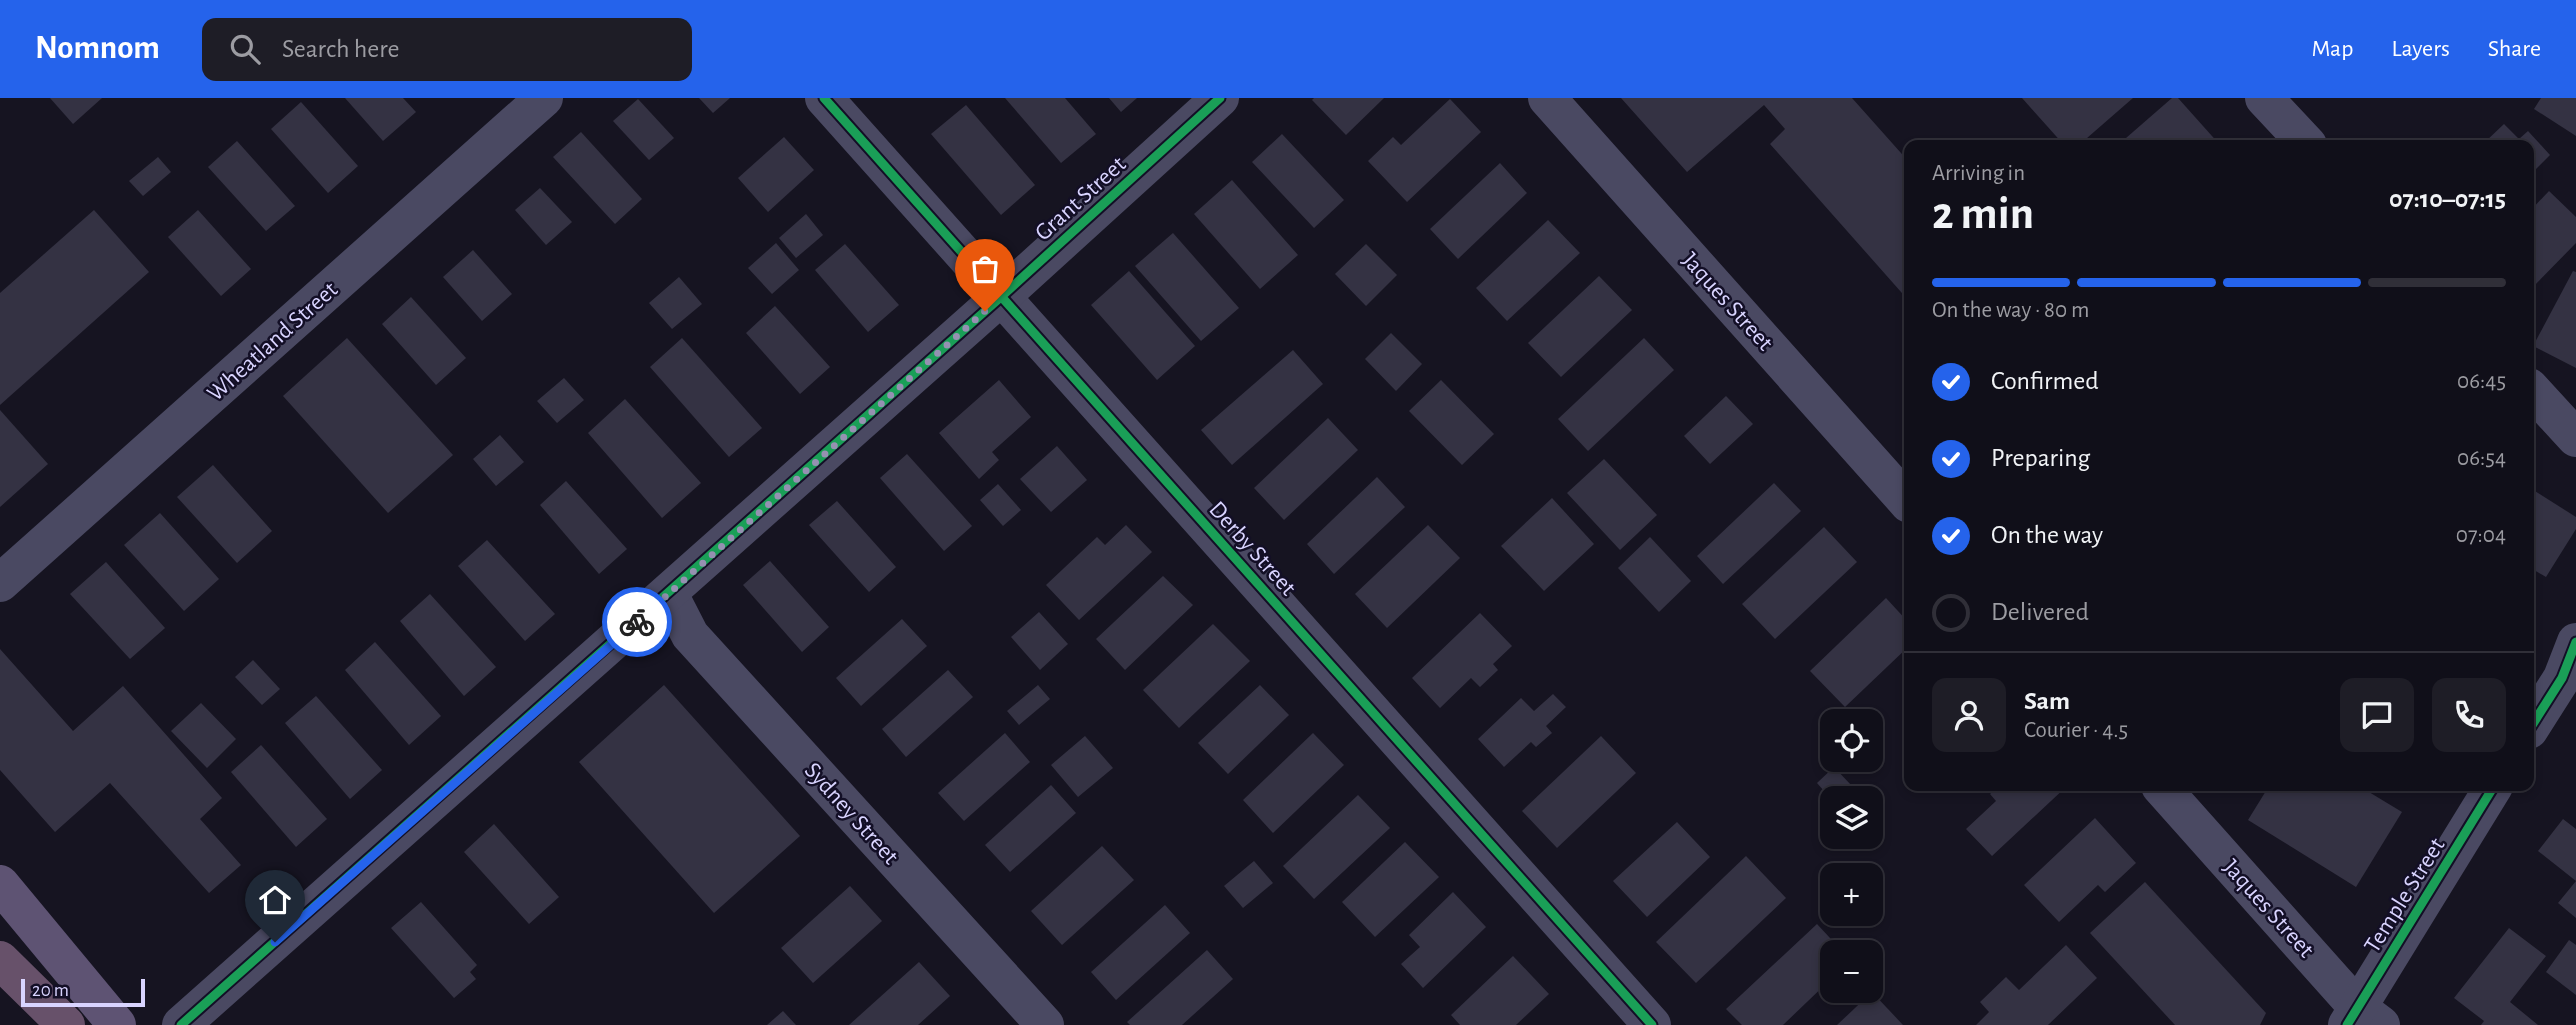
<!DOCTYPE html>
<html lang="en">
<head>
<meta charset="utf-8">
<style>
  body { margin:0; font-family:"Alegreya Sans",sans-serif; background:#1e1d26; color:#f1f3f6; height:100vh; display:flex; flex-direction:column; font-size:26px; white-space:nowrap }
  * { box-sizing:border-box; margin:0 }
  p { font-size:23px; color:#9c9ca2 }
  .icon { flex:none; width:38px; height:38px; fill:none; stroke:currentColor; stroke-width:2; stroke-linecap:round; stroke-linejoin:round }
  .map { position:relative; flex:1; overflow:hidden }
  .sheet { position:absolute; left:1904px; top:42px; width:630px; height:651px; display:flex; flex-direction:column; background:#100f19; border-radius:14px; box-shadow:0 4px 10px #0003,0 0 0 2px #302f38 }
  .sheet>* { flex:none }
  .fabs { position:absolute; left:1820px; top:611px; display:grid; gap:14px }
  .fabs a { display:grid; place-items:center; width:63px; height:63px; border-radius:14px; background:#100f19; box-shadow:0 4px 10px #0003,0 0 0 2px #302f38; font-size:35px }
  .scale { position:absolute; left:21px; bottom:18px; width:124px; box-sizing:border-box; padding-left:7px; border:4px solid #d9d4ff; border-top:0; font-size:19px; line-height:24px; white-space:nowrap; color:#d9d4ff; -webkit-text-stroke:5px #130f26; paint-order:stroke }
  .pin { position:absolute; display:grid; place-items:center; width:60px; height:60px; color:#fff; margin:-72px -30px; border-radius:50% 50% 50% 0; rotate:-45deg; box-shadow:0 0 7px #0007 }
  .pin .icon { rotate:45deg }
  .courier { position:absolute; display:grid; place-items:center; width:70px; height:70px; margin:-35px; border:5px solid #2563eb; border-radius:50%; background:#fff; color:#222; box-shadow:0 2px 9px #0007 }
  .summary em { font-style:normal; font-weight:700 }
  .summary div { display:flex; flex-direction:column-reverse }
  .summary { display:flex; align-items:center; justify-content:space-between; height:119px; padding:0 28px }
  h1 { font-size:46px; font-weight:700; line-height:52px }
  .bar { display:grid; grid-template-columns:repeat(4,1fr); gap:10px 7px; align-content:center; height:84px; padding:0 28px }
  .bar i { height:9px; border-radius:5px; background:#302f38 }
  .bar .selected { background:#2563eb }
  .bar p { grid-column:span 4 }
  .line { display:flex; align-items:center; gap:18px; padding:0 28px; border-top:2px solid #302f38 }
  .line div { flex:1 }
  .round { display:grid; place-items:center; flex:none; width:74px; height:74px; border-radius:14px; background:#1e1d26 }
  ol { padding:0 28px; list-style:none }
  li { display:flex; align-items:center; gap:21px; height:77px }
  li p { margin-inline-start:auto }
  li .icon { padding:7px; border-radius:50%; background:#2563eb; color:#fff; stroke-width:4 }
  li:last-child { color:#9c9ca2 }
  li i { width:38px; height:38px; border:4px solid #302f38; border-radius:50% }
  header { display:flex; align-items:center; gap:42px; box-sizing:border-box; height:98px; padding:0 35px; background:#2563eb; color:#fff }
  header strong { font-size:33px }
  nav { display:flex; gap:38px; margin-inline-start:auto; font-size:24px }
  .search { width:490px; height:63px; background:#1e1d26; display:flex; align-items:center; gap:18px; box-sizing:border-box; padding:0 24px; border-radius:14px; color:#9c9ca2; font-size:26px }
  .map>svg:first-child { display:block }
  .building { fill:#343243 }
  .lines { fill:none; stroke-linecap:round; stroke-linejoin:round }
  .minor { stroke:#4a4962; stroke-width:38 }
  .major { stroke:#5e5373; stroke-width:38 }
  .highway { stroke:#67516a; stroke-width:38 }
  .cycleway-casing { stroke:#130f26; stroke-width:13 }
  .cycleway { stroke:#1a9f57; stroke-width:9 }
  .done { stroke:#9591b1; stroke-width:7; stroke-dasharray:0 12.6 }
  .route { stroke:#2563eb; stroke-width:9 }
  .labels { text-anchor:middle; stroke-width:5; stroke-linejoin:round; paint-order:stroke }
  .street-label { font-size:24px; fill:#d9d4ff; stroke:#130f26 }
</style>
</head>
<body>
<header>
<strong>Nomnom</strong>
<div class="search"><svg class="icon" aria-label="search" viewBox="0 0 24 24"><circle cx="10" cy="10" r="6"/><path d="M15 15l6 6"/></svg>Search here</div>
<nav><a>Map</a><a>Layers</a><a>Share</a></nav>
</header>
<div class="map">
<svg width="2576" height="927" viewBox="0 0 2576 927">
  <rect width="100%" height="100%" fill="#161421"/>
  <!-- building -->
  <g class="building">
    <path d="M50 0H102L73 26Z"/>
    <path d="M345 0H403L416 14 383 43Z"/>
    <path d="M699 0H730L713 15Z"/>
    <path d="M1005 0H1065L1096 36 1061 65Z"/>
    <path d="M1109 0H1137L1121 14Z"/>
    <path d="M1314 0H1384L1346 37 1312 2Z"/>
    <path d="M1621 0H1852L1909 64V203L1770 46 1785 31 1764 7 1687 74Z"/>
    <path d="M2022 0H2133L2079 47H2064Z"/>
    <path d="M2172 0H2178L2220 47H2118Z"/>
    <path d="M2541 0H2576V38L2534 11Z"/>
    <path d="M638 1 674 40 649 62 613 23Z"/>
    <path d="M1450 1 1481 34 1407 104 1368 63 1393 39 1401 47Z"/>
    <path d="M301 4 358 68 328 95 271 31Z"/>
    <path d="M966 7 1035 87 1001 117 931 36Z"/>
    <path d="M2504 26 2519 41 2528 33 2550 57 2529 78V47H2489L2485 44Z"/>
    <path d="M581 34 642 101 615 126 553 59Z"/>
    <path d="M1282 36 1344 102 1314 130 1252 64Z"/>
    <path d="M784 39 814 72 768 114 738 80Z"/>
    <path d="M237 43 295 108 266 133 208 69Z"/>
    <path d="M158 59 171 74 143 98 129 83Z"/>
    <path d="M1500 65 1527 95 1458 161 1430 131Z"/>
    <path d="M1232 82 1298 157 1260 191 1194 116Z"/>
    <path d="M540 90 572 124 546 147 515 112Z"/>
    <path d="M2549 93 2576 119V145L2529 193V114Z"/>
    <path d="M94 112 149 174 0 307V195Z"/>
    <path d="M198 112 251 171 221 198 168 139Z"/>
    <path d="M806 116 823 137 796 160 779 140Z"/>
    <path d="M1548 122 1580 155 1507 223 1476 190Z"/>
    <path d="M1173 135 1239 210 1201 243 1135 168Z"/>
    <path d="M776 145 799 172 772 196 748 170Z"/>
    <path d="M845 146 899 207 868 234 815 172Z"/>
    <path d="M1366 146 1397 177 1366 208 1335 176Z"/>
    <path d="M473 152 512 196 482 223 443 179Z"/>
    <path d="M1129 173 1195 248 1157 282 1091 207Z"/>
    <path d="M2573 173 2576 174V270L2533 248Z"/>
    <path d="M1599 178 1632 212 1561 279 1528 245Z"/>
    <path d="M679 179 702 206 672 231 649 205Z"/>
    <path d="M411 199 466 260 436 287 382 226Z"/>
    <path d="M775 208 830 269 800 296 746 235Z"/>
    <path d="M1391 235 1422 266 1396 293 1365 261Z"/>
    <path d="M347 240 453 357 388 415 283 298Z"/>
    <path d="M682 240 762 330 729 359 650 269Z"/>
    <path d="M1644 240 1674 272 1588 353 1558 321Z"/>
    <path d="M1293 252 1323 286 1232 367 1201 332Z"/>
    <path d="M564 280 584 302 557 325 537 303Z"/>
    <path d="M999 282 1031 319 992 354 999 362 979 381 939 335Z"/>
    <path d="M1441 282 1494 336 1462 367 1409 313Z"/>
    <path d="M1726 298 1753 326 1710 366 1684 338Z"/>
    <path d="M625 301 701 385 662 420 588 335Z"/>
    <path d="M0 312 48 366 0 409Z"/>
    <path d="M1328 320 1358 352 1284 422 1254 390Z"/>
    <path d="M500 337 524 364 496 388 473 361Z"/>
    <path d="M1057 348 1087 382 1051 414 1020 381Z"/>
    <path d="M907 356 972 428 944 453 880 380Z"/>
    <path d="M1604 361 1657 417 1620 452 1567 395Z"/>
    <path d="M213 367 272 433 237 465 177 399Z"/>
    <path d="M1377 379 1405 409 1334 476 1307 446Z"/>
    <path d="M566 383 627 451 599 476 540 407Z"/>
    <path d="M1774 385 1801 413 1723 486 1697 458Z"/>
    <path d="M998 386 1021 412 1003 428 980 402Z"/>
    <path d="M2530 390 2576 419V431L2546 479 2529 469Z"/>
    <path d="M1552 400 1594 446 1544 493 1501 448Z"/>
    <path d="M837 403 896 469 869 494 809 427Z"/>
    <path d="M160 415 219 481 184 513 124 447Z"/>
    <path d="M1126 427 1152 454 1079 522 1046 487 1097 439 1105 447Z"/>
    <path d="M1428 427 1460 460 1387 530 1355 496Z"/>
    <path d="M1824 429 1857 464 1775 541 1742 506Z"/>
    <path d="M1650 439 1691 483 1659 514 1618 470Z"/>
    <path d="M487 442 555 516 525 543 458 468Z"/>
    <path d="M770 463 829 529 802 554 743 487Z"/>
    <path d="M106 464 165 530 130 561 70 496Z"/>
    <path d="M1163 478 1193 507 1125 572 1096 541Z"/>
    <path d="M430 496 496 569 464 598 400 523Z"/>
    <path d="M1886 500 1909 525V548L1845 609 1810 573Z"/>
    <path d="M1039 514 1068 546 1040 572 1011 539Z"/>
    <path d="M1480 515 1512 548 1493 566 1498 572 1480 589 1471 580 1440 610 1412 580Z"/>
    <path d="M902 521 927 548 861 608 836 580Z"/>
    <path d="M1213 526 1250 563 1179 630 1143 592Z"/>
    <path d="M375 544 441 618 409 647 345 572Z"/>
    <path d="M0 551 73 633 123 588 222 700 200 721 241 767 209 795 110 685 55 734 0 672Z"/>
    <path d="M253 562 280 591 262 607 235 579Z"/>
    <path d="M948 572 973 599 906 659 882 631Z"/>
    <path d="M664 587 800 738 714 815 579 664Z"/>
    <path d="M1038 587 1050 601 1019 627 1007 613Z"/>
    <path d="M1260 587 1289 617 1228 676 1198 645Z"/>
    <path d="M1553 596 1566 609 1546 628 1552 635 1536 649 1531 644 1504 669 1478 641 1521 600 1534 613Z"/>
    <path d="M316 598 382 672 350 701 285 625Z"/>
    <path d="M201 605 236 641 207 670 171 633Z"/>
    <path d="M1005 635 1030 664 964 723 938 695Z"/>
    <path d="M1313 635 1344 667 1273 735 1243 702Z"/>
    <path d="M1085 638 1113 670 1078 699 1051 667Z"/>
    <path d="M1601 638 1636 675 1557 750 1522 713Z"/>
    <path d="M261 647 327 721 296 749 231 674Z"/>
    <path d="M1834 669 1851 687 1832 702 1817 685Z"/>
    <path d="M1051 687 1076 715 1010 774 985 747Z"/>
    <path d="M1999 688H2067L1992 758 1966 731 1996 703 1990 696Z"/>
    <path d="M2269 688H2359L2402 714 2356 789 2248 722Z"/>
    <path d="M1358 697 1390 730 1314 801 1283 768Z"/>
    <path d="M2095 720 2136 765 2105 794 2098 787 2059 824 2024 787Z"/>
    <path d="M2563 721 2576 731V820L2558 805 2576 783 2538 753Z"/>
    <path d="M1677 724 1710 759 1647 819 1613 783Z"/>
    <path d="M494 726 559 799 529 826 464 754Z"/>
    <path d="M1405 744 1439 779 1375 839 1342 804Z"/>
    <path d="M1102 748 1134 782 1062 847 1031 813Z"/>
    <path d="M1746 758 1786 800 1696 885 1656 844Z"/>
    <path d="M1254 763 1273 785 1243 810 1224 788Z"/>
    <path d="M2145 784 2266 915 2260 927H2175L2090 835Z"/>
    <path d="M850 788 882 823 813 885 781 850Z"/>
    <path d="M1453 794 1486 829 1423 890 1401 866 1420 849 1409 837Z"/>
    <path d="M421 804 477 867 470 874 476 881 454 900 391 830Z"/>
    <path d="M1165 807 1190 835 1116 902 1091 874Z"/>
    <path d="M1817 826 1843 854H1832V880L1783 927H1742L1726 911Z"/>
    <path d="M2509 830 2546 858 2510 904 2538 927H2481L2484 923 2454 900Z"/>
    <path d="M2569 842 2576 847V897L2546 874Z"/>
    <path d="M2066 847 2097 880 2048 927H1976L1989 914 1980 904 2006 879 2019 892Z"/>
    <path d="M1207 852 1233 881 1182 927H1130L1127 924Z"/>
    <path d="M1513 858 1549 896 1516 927H1460L1451 917Z"/>
    <path d="M919 864 950 898 918 927H849Z"/>
    <path d="M1872 894 1903 927H1837Z"/>
    <path d="M783 913 796 927H767Z"/>
  </g>
  <g class="lines">
    <!-- minor -->
    <g class="minor">
      <path d="M824 0 1652 927"/>
      <path d="M1547 0 1909 406"/>
      <path d="M2264 0 2308 47"/>
      <path d="M2529 289 2576 340"/>
      <path d="M0 485 544 0"/>
      <path d="M669 496 690 537 1045 927"/>
      <path d="M2529 632 2562 580 2576 544"/>
      <path d="M2160 688 2357 909 2381 927"/>
      <path d="M181 927 1002 198 1220 0"/>
      <path d="M2347 927 2494 688"/>
    </g>
    <!-- major -->
    <path class="major" d="M0 786 117 927"/>
    <!-- highway -->
    <path class="highway" d="M0 862 66 927"/>
    <!-- cycleway casing -->
    <g class="cycleway-casing">
      <g id="cycleway">
        <path d="M824 0 1652 927"/>
        <path d="M2529 632 2562 580 2576 544"/>
        <path d="M181 927 1002 198 1220 0"/>
        <path d="M2347 927 2494 688"/>
      </g>
    </g>
    <!-- cycleway -->
    <use href="#cycleway" class="cycleway"/>
  </g>
  <g class="lines">
    <!-- done -->
    <path class="done" d="M637 524 985 213"/>
    <!-- route -->
    <path class="route" d="M275 844 637 524"/>
  </g>
  <g class="labels">
    <!-- street labels -->
    <g class="street-label">
      <text transform="translate(1080 100) rotate(-42)" y="8">Grant Street</text>
      <text transform="translate(1728 203) rotate(48)" y="8">Jaques Street</text>
      <text transform="translate(272 243) rotate(-42)" y="8">Wheatland Street</text>
      <text transform="translate(1253 450) rotate(48)" y="8">Derby Street</text>
      <text transform="translate(852 715) rotate(48)" y="8">Sydney Street</text>
      <text transform="translate(2404 797) rotate(-58)" y="8">Temple Street</text>
      <text transform="translate(2269 810) rotate(48)" y="8">Jaques Street</text>
    </g>
  </g>
</svg>
<div class="fabs">
<a><svg class="icon" aria-label="locate" viewBox="0 0 24 24"><circle cx="12" cy="12" r="6"/><path d="M12 2v4M12 18v4M2 12h4M18 12h4"/></svg></a>
<a><svg class="icon" aria-label="layers" viewBox="0 0 24 24"><path d="M12 4l9 5-9 5-9-5zM3 14l9 5 9-5"/></svg></a>
<a>+</a>
<a>−</a>
</div>
<div class="scale">20 m</div>
<div class="pin" style="left:985px;top:213px;background:#ea580c"><svg class="icon" aria-label="bag" viewBox="0 0 24 24"><path d="M5 8h14l-1 12H6zM9 8a3 3 0 0 1 6 0"/></svg></div>
<div class="pin" style="left:275px;top:844px;background:#1f2937"><svg class="icon" aria-label="home" viewBox="0 0 24 24"><path d="M3 11l9-7 9 7M6 9v11h12V9"/></svg></div>
<div class="courier" style="left:637px;top:524px"><svg class="icon" aria-label="bike" viewBox="0 0 24 24"><circle cx="6" cy="16" r="4"/><circle cx="18" cy="16" r="4"/><path d="M6 16l4-8h5l3 8M10 8l3 8H6M13 5h3"/></svg></div>
<section class="sheet">
<div class="summary"><div><h1>2 min</h1><p>Arriving in</p></div><em>07:10–07:15</em></div>
<div class="bar"><i class="selected"></i><i class="selected"></i><i class="selected"></i><i></i><p>On the way · 80 m</p></div>
<ol>
<li><svg class="icon" aria-label="check" viewBox="0 0 24 24"><path d="M5 12l5 5 9-10"/></svg>Confirmed<p>06:45</p></li>
<li><svg class="icon" aria-label="check" viewBox="0 0 24 24"><path d="M5 12l5 5 9-10"/></svg>Preparing<p>06:54</p></li>
<li><svg class="icon" aria-label="check" viewBox="0 0 24 24"><path d="M5 12l5 5 9-10"/></svg>On the way<p>07:04</p></li>
<li><i></i>Delivered</li>
</ol>
<div class="line" style="height:126px"><a class="round"><svg class="icon" aria-label="person" viewBox="0 0 24 24"><circle cx="12" cy="8" r="4"/><path d="M4 21q1-7 8-7t8 7"/></svg></a><div><b>Sam</b><p>Courier · 4.5</p></div><a class="round"><svg class="icon" aria-label="chat" viewBox="0 0 24 24"><path d="M4 5h16v11H9l-5 4z"/></svg></a><a class="round"><svg class="icon" aria-label="phone" viewBox="0 0 24 24"><path d="M5 4h4l2 5-3 2q2 4 5 5l2-3 5 2v4C11 20 4 13 5 4z"/></svg></a></div>
</section>
</div>
</body>
</html>
